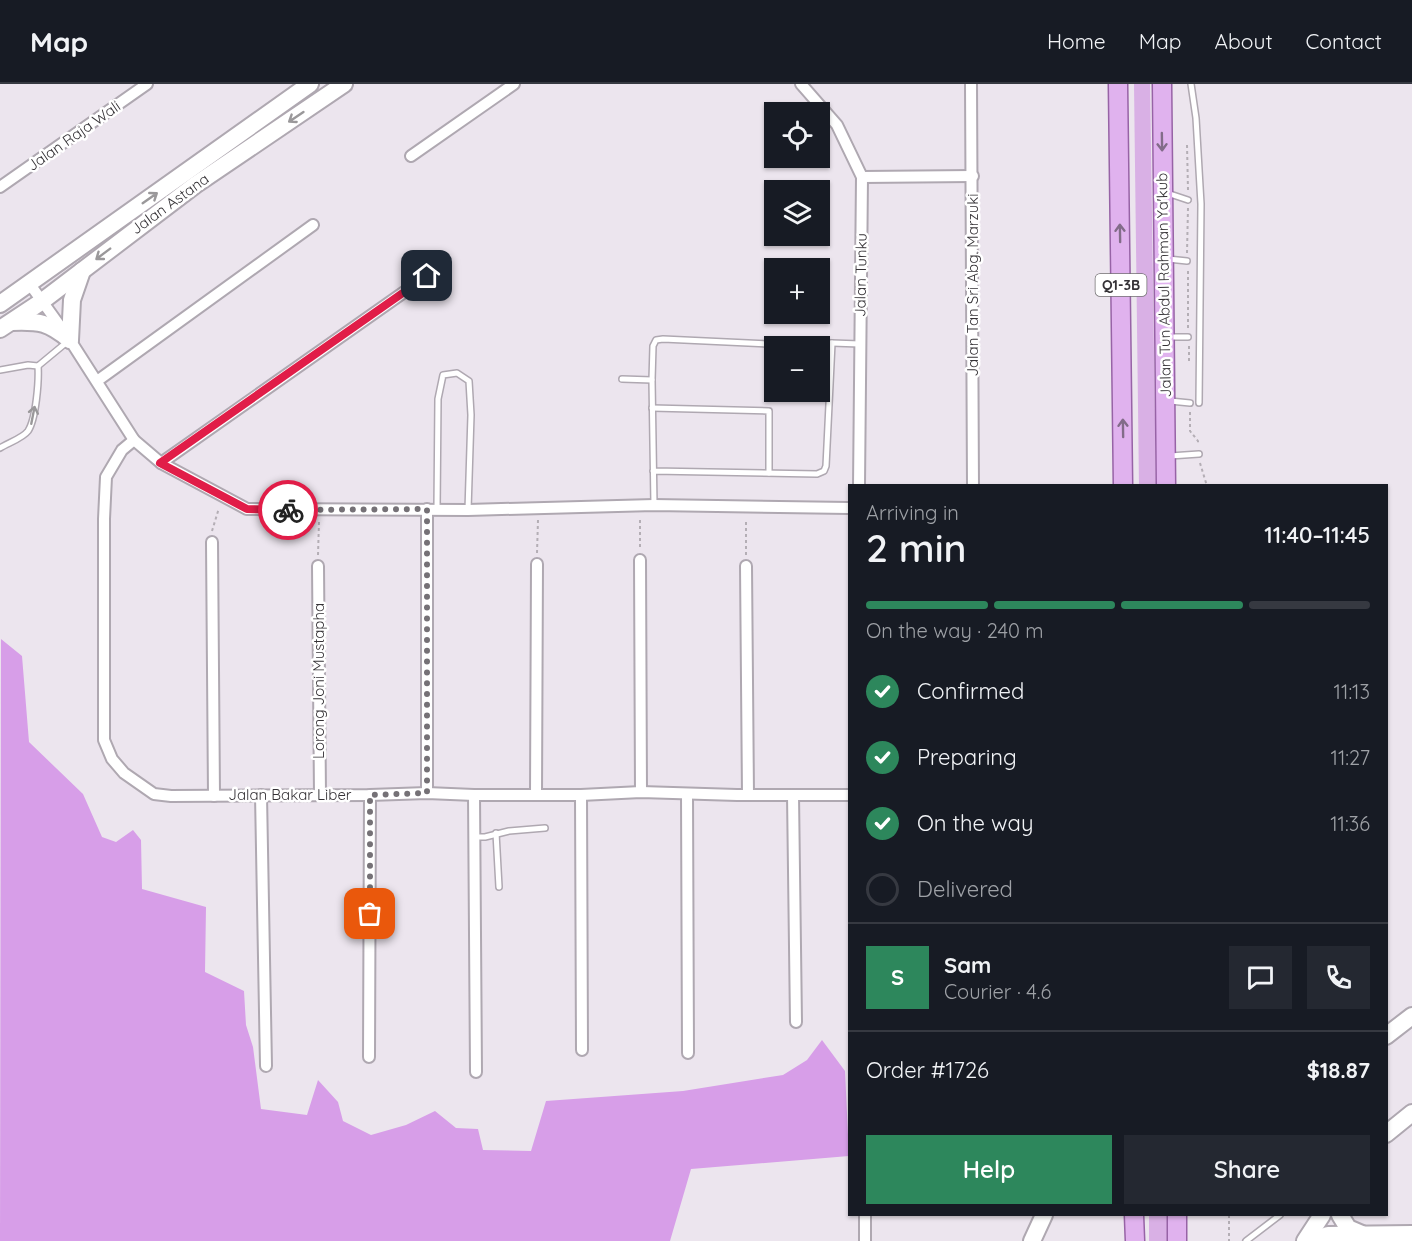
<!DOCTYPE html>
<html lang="en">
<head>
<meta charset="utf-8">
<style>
  body { margin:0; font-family:Quicksand,sans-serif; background:#242831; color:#f1f3f6; height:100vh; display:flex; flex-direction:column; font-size:22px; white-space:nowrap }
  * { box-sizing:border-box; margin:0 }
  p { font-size:20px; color:#9ea1a6 }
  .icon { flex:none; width:33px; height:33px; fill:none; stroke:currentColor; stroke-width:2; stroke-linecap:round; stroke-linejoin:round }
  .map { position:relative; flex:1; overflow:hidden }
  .drawer { position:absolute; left:848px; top:400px; width:540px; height:732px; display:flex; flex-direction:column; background:#171b24; border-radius:0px; box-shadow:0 2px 4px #0004 }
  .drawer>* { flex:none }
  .tools { position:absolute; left:764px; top:18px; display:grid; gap:12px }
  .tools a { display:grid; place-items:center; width:66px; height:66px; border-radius:0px; background:#171b24; box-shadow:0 2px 4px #0004; font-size:30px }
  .pin { position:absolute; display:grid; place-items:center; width:51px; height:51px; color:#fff; margin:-26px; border-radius:12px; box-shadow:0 3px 9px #0006 }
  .courier { position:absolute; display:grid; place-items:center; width:60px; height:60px; margin:-30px; border:4px solid #e11d48; border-radius:50%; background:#fff; color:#222; box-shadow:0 2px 8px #0007 }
  .headline em { font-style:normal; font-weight:600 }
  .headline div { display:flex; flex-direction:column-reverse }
  .headline { display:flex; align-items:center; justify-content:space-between; height:102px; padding:0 18px }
  h1 { font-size:39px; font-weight:600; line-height:45px }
  .bar { display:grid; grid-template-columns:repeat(4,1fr); gap:9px 6px; align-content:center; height:72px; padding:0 18px }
  .bar i { height:8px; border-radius:4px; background:#363941 }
  .bar .active { background:#2d875c }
  .bar p { grid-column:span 4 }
  .line { display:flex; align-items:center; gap:15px; padding:0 18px; border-top:2px solid #363941 }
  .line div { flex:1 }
  .round { display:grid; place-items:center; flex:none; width:63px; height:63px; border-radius:0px; background:#242831 }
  ol { padding:0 18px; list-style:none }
  li { display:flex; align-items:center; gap:18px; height:66px }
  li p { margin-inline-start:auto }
  li .icon { padding:6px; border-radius:50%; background:#2d875c; color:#fff; stroke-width:4 }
  li:last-child { color:#9ea1a6 }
  li i { width:33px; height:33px; border:3px solid #363941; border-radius:50% }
  .button { display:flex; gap:12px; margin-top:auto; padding:12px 18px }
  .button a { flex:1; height:69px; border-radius:0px; background:#2d875c; color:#fff; font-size:24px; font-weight:600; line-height:69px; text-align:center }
  .button a+a { background:#242831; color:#f1f3f6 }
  header { display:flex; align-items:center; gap:36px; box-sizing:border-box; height:84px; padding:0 30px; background:#171b24; border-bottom:2px solid #363941 }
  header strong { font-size:28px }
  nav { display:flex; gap:33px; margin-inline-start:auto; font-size:21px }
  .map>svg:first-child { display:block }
  .green { fill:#d9b0e5 }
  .forest { fill:#d79ee8 }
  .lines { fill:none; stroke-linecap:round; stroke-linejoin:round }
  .lane-casing { stroke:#afa8b1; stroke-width:8 }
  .street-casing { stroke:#afa8b1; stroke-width:14 }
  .secondary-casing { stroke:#afa8b1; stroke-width:20 }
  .primary-casing { stroke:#9763a6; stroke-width:21 }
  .path { stroke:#b4aeb5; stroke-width:2; stroke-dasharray:3 3; stroke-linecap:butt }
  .lane { stroke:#fff; stroke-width:5 }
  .street { stroke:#fff; stroke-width:10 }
  .secondary { stroke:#fff; stroke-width:16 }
  .primary { stroke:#e0b2ee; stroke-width:18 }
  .oneway { stroke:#9a989a }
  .oneway2 { stroke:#826c89 }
  .done { stroke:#757176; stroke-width:6; stroke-dasharray:0 10.8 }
  .route { stroke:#e11d48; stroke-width:8 }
  .labels { text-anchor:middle; stroke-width:5; stroke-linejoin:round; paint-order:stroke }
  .shield { fill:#fff; stroke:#727072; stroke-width:1.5 }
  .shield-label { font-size:14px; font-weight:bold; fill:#353236 }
  .street-label { font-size:15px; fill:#353236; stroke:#fff }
</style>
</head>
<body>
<header>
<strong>Map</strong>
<nav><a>Home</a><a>Map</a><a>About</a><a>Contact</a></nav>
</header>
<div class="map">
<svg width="1412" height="1157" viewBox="0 0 1412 1157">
  <rect width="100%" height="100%" fill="#ece5ee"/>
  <!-- green -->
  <g class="green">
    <path d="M1134 0H1150L1156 402H1139Z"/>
    <path d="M1149 1131H1167L1168 1157H1149Z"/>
  </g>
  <!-- forest -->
  <path class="forest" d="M1 555 22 572 29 658 83 710 102 753 116 758 133 746 141 756 142 805 206 823 205 888 244 907 246 941 253 963 261 1025 307 1031 318 996 338 1018 343 1037 371 1051 406 1041 435 1027 456 1044 478 1045 483 1066 531 1067 546 1017 683 1007 783 991 807 976 822 956 845 987 849 1072 691 1085 670 1157H0Z"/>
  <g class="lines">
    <!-- lane casing -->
    <g class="lane-casing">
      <g id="lane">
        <path d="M1191 0 1196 34 1201 120 1199 319"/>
        <path d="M1167 109 1188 116"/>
        <path d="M1168 175 1187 177"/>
        <path d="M1169 253H1188"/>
        <path d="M832 259 860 260"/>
        <path d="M0 286 28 281 38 282 67 258"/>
        <path d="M622 295 652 296"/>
        <path d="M1170 317 1190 319"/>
        <path d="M652 324 769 327V389"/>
        <path d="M0 364C8 359 23 354 28 347 36 335 39 297 38 282"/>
        <path d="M1170 372 1199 370"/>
        <path d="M653 387 817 390 824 387 826 382 832 259 769 260 663 255 656 256 653 262 652 296 654 421"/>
        <path d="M437 425 438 315 443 291 457 289 469 297 471 331 468 426"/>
        <path d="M496 749 499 803"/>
        <path d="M474 753H485L509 747 545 744"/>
        <path d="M1246 1157 1280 1131"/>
      </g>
    </g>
    <!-- street casing -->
    <g class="street-casing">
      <g id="street">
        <path d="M801 0 837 41 862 93 859 402"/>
        <path d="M971 0 973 402"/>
        <path d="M411 72 514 0"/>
        <path d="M862 93 973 92"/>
        <path d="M0 103 147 0"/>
        <path d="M29 199 70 256 134 356 161 379 247 425 468 426 654 421 849 424"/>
        <path d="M97 297 313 141"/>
        <path d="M134 356 122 366 106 393 104 435V656L112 675 124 689 154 710 171 712 370 711 427 709 474 711H581L641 708 737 711H849"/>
        <path d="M161 379 427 192"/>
        <path d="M427 425V709"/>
        <path d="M212 458 214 712"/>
        <path d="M640 476 641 708"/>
        <path d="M318 482 320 711"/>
        <path d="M746 482 748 711"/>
        <path d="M687 710 688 969"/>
        <path d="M261 711 266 982"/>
        <path d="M474 711 476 988"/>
        <path d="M536 711 537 480"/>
        <path d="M581 711 582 966"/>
        <path d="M793 711 796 938"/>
        <path d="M369 973 370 711"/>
        <path d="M865 1131V1157"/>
      </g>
    </g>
    <!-- secondary casing -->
    <g class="secondary-casing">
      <g id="secondary">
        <path d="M0 220 310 0"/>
        <path d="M12 238C40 237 48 238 70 256"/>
        <path d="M0 245 41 218 195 101 344 0"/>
        <path d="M70 256 72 216 82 187"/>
        <path d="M1386 952 1412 932"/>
        <path d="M1386 1050 1412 1029"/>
        <path d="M1340 1131 1348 1144 1362 1150"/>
        <path d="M1032 1157 1044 1131"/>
        <path d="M1305 1157 1322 1131"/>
        <path d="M1313 1157 1328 1151 1412 1150"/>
      </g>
    </g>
    <!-- primary casing -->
    <g class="primary-casing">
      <g id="primary">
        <path d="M1118 0 1123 402"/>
        <path d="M1162 0 1166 402"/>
        <path d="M1134 1131 1135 1157"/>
        <path d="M1177 1131V1157"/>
      </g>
    </g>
    <!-- path -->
    <g class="path">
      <path d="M1187 61 1188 106"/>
      <path d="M1187 169 1188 124"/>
      <path d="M1188 187V244"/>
      <path d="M1189 262V280"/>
      <path d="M1190 328V347L1198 357V361"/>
      <path d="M1200 379 1207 402"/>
      <path d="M212 447 219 424"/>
      <path d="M640 463V433"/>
      <path d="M537 469 538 436"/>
      <path d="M318 471 319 437"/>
      <path d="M746 471V435"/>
      <path d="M1229 1131V1157"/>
    </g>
    <!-- lane -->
    <use href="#lane" class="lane"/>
    <!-- street -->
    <use href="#street" class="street"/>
    <!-- secondary -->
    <use href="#secondary" class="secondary"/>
    <!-- primary -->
    <use href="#primary" class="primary"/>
  </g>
  <!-- one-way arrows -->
  <defs><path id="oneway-shaft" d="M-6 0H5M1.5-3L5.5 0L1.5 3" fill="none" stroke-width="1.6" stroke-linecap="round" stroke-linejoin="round" transform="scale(1.5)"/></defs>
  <g class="oneway">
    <use href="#oneway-shaft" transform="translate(296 33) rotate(146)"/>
    <use href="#oneway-shaft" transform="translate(150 114) rotate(-35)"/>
    <use href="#oneway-shaft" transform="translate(103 170) rotate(143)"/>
    <use href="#oneway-shaft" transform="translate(33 331) rotate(-79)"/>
  </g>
  <g class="oneway2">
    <use href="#oneway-shaft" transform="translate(1162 58) rotate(89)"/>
    <use href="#oneway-shaft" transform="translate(1120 149) rotate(-91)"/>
    <use href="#oneway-shaft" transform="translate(1123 344) rotate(-91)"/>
  </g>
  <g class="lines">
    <!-- done -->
    <path class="done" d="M288 426 427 425V709L370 711V830"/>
    <!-- route -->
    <path class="route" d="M288 426 247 425 160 379 427 192"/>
  </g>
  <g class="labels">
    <!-- shield labels -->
    <rect class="shield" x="1095.5" y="190" width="51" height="22" rx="4.5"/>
    <g class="shield-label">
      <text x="1121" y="206">Q1-3B</text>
    </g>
    <!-- street labels -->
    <g class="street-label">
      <text transform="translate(74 52) rotate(-35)" y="5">Jalan Raja Wali</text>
      <text transform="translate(170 120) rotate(-36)" y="5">Jalan Astana</text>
      <text transform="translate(861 191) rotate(-89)" y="5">Jalan Tunku</text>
      <text transform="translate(973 201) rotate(-90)" y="5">Jalan Tan Sri Abg. Marzuki</text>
      <text transform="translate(1164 201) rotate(-91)" y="5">Jalan Tun Abdul Rahman Ya'kub</text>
      <text transform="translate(319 597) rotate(-90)" y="5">Lorong Joni Mustapha</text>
      <text x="290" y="716">Jalan Bakar Liber</text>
    </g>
  </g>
</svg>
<div class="tools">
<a><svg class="icon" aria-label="locate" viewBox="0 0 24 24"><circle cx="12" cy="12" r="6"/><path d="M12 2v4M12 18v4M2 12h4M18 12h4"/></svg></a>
<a><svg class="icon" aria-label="layers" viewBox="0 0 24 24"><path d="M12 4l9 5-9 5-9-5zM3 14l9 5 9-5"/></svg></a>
<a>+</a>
<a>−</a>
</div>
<div class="pin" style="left:370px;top:830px;background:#ea580c"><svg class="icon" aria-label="bag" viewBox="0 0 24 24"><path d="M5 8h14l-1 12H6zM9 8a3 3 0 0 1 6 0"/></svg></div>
<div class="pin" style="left:427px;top:192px;background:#1f2937"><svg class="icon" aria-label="home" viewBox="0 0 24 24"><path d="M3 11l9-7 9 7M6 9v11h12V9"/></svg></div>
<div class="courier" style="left:288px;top:426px"><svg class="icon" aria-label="bike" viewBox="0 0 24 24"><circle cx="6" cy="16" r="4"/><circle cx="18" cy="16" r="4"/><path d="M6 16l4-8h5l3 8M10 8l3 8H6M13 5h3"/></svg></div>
<section class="drawer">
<div class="headline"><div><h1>2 min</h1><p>Arriving in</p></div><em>11:40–11:45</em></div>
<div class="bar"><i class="active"></i><i class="active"></i><i class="active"></i><i></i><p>On the way · 240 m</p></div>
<ol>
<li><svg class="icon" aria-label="check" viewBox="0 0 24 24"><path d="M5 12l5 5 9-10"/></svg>Confirmed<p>11:13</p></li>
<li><svg class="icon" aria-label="check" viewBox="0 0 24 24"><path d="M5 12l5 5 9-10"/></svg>Preparing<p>11:27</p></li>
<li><svg class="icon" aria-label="check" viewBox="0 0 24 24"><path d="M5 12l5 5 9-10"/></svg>On the way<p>11:36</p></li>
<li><i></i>Delivered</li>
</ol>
<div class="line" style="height:108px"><b class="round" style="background:#2d875c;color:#fff">S</b><div><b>Sam</b><p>Courier · 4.6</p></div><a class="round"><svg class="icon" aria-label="chat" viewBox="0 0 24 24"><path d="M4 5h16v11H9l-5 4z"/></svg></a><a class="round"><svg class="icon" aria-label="phone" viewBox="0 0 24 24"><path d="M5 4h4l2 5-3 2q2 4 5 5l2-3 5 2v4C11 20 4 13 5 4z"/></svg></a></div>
<div class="line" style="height:78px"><div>Order #1726</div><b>$18.87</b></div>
<div class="button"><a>Help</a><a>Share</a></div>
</section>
</div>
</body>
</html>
